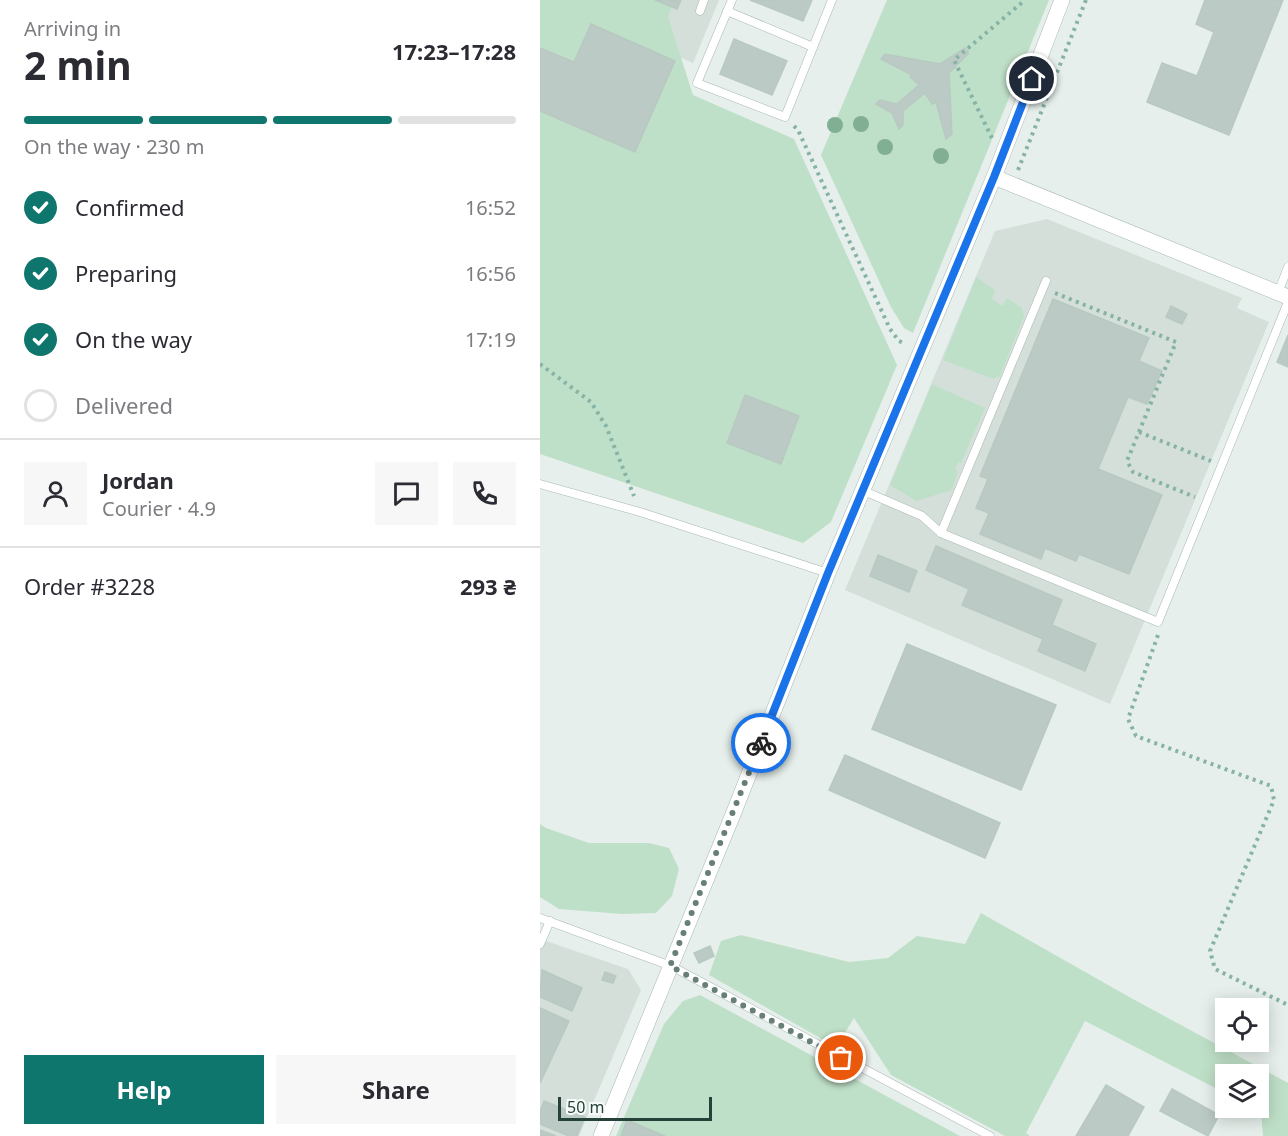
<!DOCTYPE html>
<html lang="en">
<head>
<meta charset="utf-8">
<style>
  body { margin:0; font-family:"Noto Sans",sans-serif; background:#f7f7f7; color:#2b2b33; height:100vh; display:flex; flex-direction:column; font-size:22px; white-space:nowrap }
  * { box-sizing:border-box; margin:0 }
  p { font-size:20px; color:#7c7c81 }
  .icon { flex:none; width:33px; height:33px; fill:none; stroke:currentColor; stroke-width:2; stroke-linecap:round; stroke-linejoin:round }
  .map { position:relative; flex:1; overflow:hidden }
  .sheet { display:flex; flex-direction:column; background:#fff; width:540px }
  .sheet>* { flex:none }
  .buttons { position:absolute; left:675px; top:998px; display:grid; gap:12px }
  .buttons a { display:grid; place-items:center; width:54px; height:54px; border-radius:0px; background:#fff; box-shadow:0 3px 15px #0003; font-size:30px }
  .scale { position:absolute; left:18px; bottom:15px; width:154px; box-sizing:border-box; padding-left:6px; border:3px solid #24423a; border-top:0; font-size:16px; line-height:21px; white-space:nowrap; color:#24423a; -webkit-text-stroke:4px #f7fbf9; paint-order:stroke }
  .pin { position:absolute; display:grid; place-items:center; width:51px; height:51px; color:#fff; margin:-26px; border:3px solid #fff; border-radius:50%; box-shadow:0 2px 6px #0007 }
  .courier { position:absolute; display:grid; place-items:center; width:60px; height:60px; margin:-30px; border:4px solid #1a73e8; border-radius:50%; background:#fff; color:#222; box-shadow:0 2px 8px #0007 }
  .summary em { font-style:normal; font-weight:700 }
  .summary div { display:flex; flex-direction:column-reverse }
  .summary { display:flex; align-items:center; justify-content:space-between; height:102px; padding:0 24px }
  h1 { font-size:39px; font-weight:700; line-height:45px }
  .bar { display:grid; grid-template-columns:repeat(4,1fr); gap:9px 6px; align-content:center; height:72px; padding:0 24px }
  .bar i { height:8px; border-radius:4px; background:#e1e1e2 }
  .bar .active { background:#0f766e }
  .bar p { grid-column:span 4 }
  .line { display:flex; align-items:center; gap:15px; padding:0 24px; border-top:2px solid #e1e1e2 }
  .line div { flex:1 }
  .round { display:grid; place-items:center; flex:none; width:63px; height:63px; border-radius:0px; background:#f7f7f7 }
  ol { padding:0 24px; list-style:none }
  li { display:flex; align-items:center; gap:18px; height:66px }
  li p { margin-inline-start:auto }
  li .icon { padding:6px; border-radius:50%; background:#0f766e; color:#fff; stroke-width:4 }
  li:last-child { color:#7c7c81 }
  li i { width:33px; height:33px; border:3px solid #e1e1e2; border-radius:50% }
  .action { display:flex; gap:12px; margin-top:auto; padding:12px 24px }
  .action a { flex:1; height:69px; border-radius:0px; background:#0f766e; color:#fff; font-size:24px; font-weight:700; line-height:69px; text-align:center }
  .action a+a { background:#f7f7f7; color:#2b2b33 }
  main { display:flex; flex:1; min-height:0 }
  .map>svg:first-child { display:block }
  .built { fill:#d4dfda }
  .green { fill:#bfe0c8 }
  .building { fill:#bbcac4; stroke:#b8c9c2; stroke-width:1.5 }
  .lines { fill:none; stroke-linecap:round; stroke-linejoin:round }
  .service-casing { stroke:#a8b8b2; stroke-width:9 }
  .minor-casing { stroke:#a8b8b2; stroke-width:16 }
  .path { stroke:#86b3a5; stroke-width:4; stroke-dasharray:3 4.5; stroke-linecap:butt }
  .service { stroke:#fff; stroke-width:8 }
  .minor { stroke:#fff; stroke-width:15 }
  .tree { fill:#80af93 }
  .done { stroke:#687f78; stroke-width:6; stroke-dasharray:0 10.8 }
  .route { stroke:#1a73e8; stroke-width:8 }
</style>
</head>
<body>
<main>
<section class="sheet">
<div class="summary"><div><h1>2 min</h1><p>Arriving in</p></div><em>17:23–17:28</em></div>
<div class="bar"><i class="active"></i><i class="active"></i><i class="active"></i><i></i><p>On the way · 230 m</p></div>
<ol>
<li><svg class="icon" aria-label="check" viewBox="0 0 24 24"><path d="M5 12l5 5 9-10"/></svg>Confirmed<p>16:52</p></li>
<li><svg class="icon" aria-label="check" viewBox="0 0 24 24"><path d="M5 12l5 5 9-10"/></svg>Preparing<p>16:56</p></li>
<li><svg class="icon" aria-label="check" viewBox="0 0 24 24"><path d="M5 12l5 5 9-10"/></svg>On the way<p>17:19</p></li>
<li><i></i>Delivered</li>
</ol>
<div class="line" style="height:108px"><a class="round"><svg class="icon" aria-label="person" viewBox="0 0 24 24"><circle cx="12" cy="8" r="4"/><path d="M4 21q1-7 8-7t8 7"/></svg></a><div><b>Jordan</b><p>Courier · 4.9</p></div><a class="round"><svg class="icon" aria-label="chat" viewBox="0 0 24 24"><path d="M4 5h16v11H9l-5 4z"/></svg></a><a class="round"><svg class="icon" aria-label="phone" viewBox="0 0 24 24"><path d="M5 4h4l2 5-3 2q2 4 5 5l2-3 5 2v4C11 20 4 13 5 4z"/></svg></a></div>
<div class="line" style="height:78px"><div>Order #3228</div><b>293 ₴</b></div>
<div class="action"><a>Help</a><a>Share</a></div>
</section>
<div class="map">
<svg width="748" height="1136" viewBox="0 0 748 1136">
  <rect width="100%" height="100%" fill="#e6efeb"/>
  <!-- built -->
  <g class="built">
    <path d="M6 0H179L153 63Z"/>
    <path d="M507 219 702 298 697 308 729 322 570 704 305 590 455 231Z"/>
    <path d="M0 939 88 969 101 990 39 1136H0Z"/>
  </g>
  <!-- green -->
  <g class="green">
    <path d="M0 0H135L128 17 153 95 254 139 357 365 291 522 263 543 0 454Z"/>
    <path d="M347 0H509L373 333 364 328 351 307 281 155Z"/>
    <path d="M436 277 455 290 452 299 462 306 467 298 482 308 484 316 460 376 453 379 403 360Z"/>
    <path d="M392 384 445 408 421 463 418 462 415 470 418 471 412 490 376 501 350 485Z"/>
    <path d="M0 824 6 828 49 843H109L129 848 139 869 132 896 116 913 82 914 19 909 0 897Z"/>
    <path d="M441 913 591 998 748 1083V1136H723L721 1112 712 1107H718V1074H686L685 1093 545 1021 486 1133 490 1136H465L351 1075 314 1018 296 1047 169 975 181 941 201 935 309 962 348 958 377 936 425 944Z"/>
    <path d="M160 995 420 1136H125L87 1120 81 1136H76L124 1024 143 1001Z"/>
  </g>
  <!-- building -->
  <g class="building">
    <path d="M115 0H141L137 9Z"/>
    <path d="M210 0H272L263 21Z"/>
    <path d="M665 0H743L689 135 607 102 622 63 657 76 674 32 656 24Z"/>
    <path d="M51 24 135 61 95 152 0 111V48L34 62Z"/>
    <path d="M194 39 247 61 232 95 180 74Z"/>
    <path d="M425 48 428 51V54L409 73 412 134 406 139 396 102 392 104 385 93 363 111V125L359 129 352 113 336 104 340 100 357 104 379 85 370 77 372 75 341 59 345 54 400 64Z"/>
    <path d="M513 299 609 338 599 361 622 371 607 404 588 397 558 469 622 495 589 574 539 554 536 561 505 548 501 559 440 534 449 513 436 508 448 479 440 476Z"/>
    <path d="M631 306 647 314 642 324 626 317Z"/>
    <path d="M748 335V367L737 362Z"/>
    <path d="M205 395 259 416 241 464 187 443Z"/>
    <path d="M396 546 522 600 512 625 556 644 545 671 498 651 503 639 422 605 429 589 386 570Z"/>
    <path d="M338 555 377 571 369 592 330 576Z"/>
    <path d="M367 644 516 705 481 790 332 729Z"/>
    <path d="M305 755 460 823 445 858 289 790Z"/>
    <path d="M170 946 174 956 159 963 154 953Z"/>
    <path d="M2 970 42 988 32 1011 0 997Z"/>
    <path d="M65 972 76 976 73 983 62 980Z"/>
    <path d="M0 1008 29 1021 0 1083Z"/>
    <path d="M566 1085 604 1107 588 1136H536Z"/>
    <path d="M632 1089 679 1115 668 1136 620 1111Z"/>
    <path d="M4 1101 45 1117 37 1136H29L0 1124V1112Z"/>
    <path d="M87 1120 125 1136H81Z"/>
    <path d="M0 1130 16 1136H0Z"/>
  </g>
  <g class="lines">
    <!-- service casing -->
    <g class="service-casing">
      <g id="service">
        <path d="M192 0 157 83 245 117 292 0"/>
        <path d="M160 11 164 0"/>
        <path d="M187 11 273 47"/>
        <path d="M738 293 748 267"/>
        <path d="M0 484 100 512 288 573"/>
        <path d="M324 491 382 516 401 533 618 622 748 302"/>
        <path d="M401 533 506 281"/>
        <path d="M0 918 131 966 450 1136"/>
        <path d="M0 944 10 921"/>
      </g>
    </g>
    <!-- minor casing -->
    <g class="minor-casing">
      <g id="minor">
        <path d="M454 177 748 297"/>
        <path d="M61 1136 194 812 288 573 454 177 522 0"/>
      </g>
    </g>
    <!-- path -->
    <g class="path">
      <path d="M254 126 258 130 350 329 359 341 366 344"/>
      <path d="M452 138 414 60 485 0"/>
      <path d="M478 170 546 0"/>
      <path d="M515 293 636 342 587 461 593 472 655 497"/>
      <path d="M0 364 51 402 66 426 94 496"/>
      <path d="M599 432 671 461"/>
      <path d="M618 635 588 719 596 736 731 786 734 800 670 951 675 969 748 1005"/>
    </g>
    <!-- service -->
    <use href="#service" class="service"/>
    <!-- minor -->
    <use href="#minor" class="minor"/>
  </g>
  <!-- trees -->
  <g class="tree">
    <circle cx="321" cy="124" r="8"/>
    <circle cx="295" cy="125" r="8"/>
    <circle cx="345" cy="147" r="8"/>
    <circle cx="401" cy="156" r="8"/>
  </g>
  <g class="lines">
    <!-- done -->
    <path class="done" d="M221 743 130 966 301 1058"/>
    <!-- route -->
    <path class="route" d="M221 743 288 573 454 177 492 79"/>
  </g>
</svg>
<div class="buttons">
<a><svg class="icon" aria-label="locate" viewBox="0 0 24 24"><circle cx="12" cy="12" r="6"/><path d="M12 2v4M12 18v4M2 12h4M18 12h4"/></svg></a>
<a><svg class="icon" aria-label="layers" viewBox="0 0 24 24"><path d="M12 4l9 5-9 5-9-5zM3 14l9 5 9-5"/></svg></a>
</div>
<div class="scale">50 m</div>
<div class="pin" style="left:301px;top:1058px;background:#ea580c"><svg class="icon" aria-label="bag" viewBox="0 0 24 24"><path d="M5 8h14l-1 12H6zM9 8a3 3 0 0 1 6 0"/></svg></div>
<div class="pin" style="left:492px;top:79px;background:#1f2937"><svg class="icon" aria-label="home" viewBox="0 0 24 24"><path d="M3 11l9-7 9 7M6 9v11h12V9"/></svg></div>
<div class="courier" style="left:221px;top:743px"><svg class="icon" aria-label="bike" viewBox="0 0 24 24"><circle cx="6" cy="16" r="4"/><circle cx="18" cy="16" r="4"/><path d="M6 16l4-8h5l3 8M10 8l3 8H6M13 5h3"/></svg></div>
</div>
</main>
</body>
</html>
